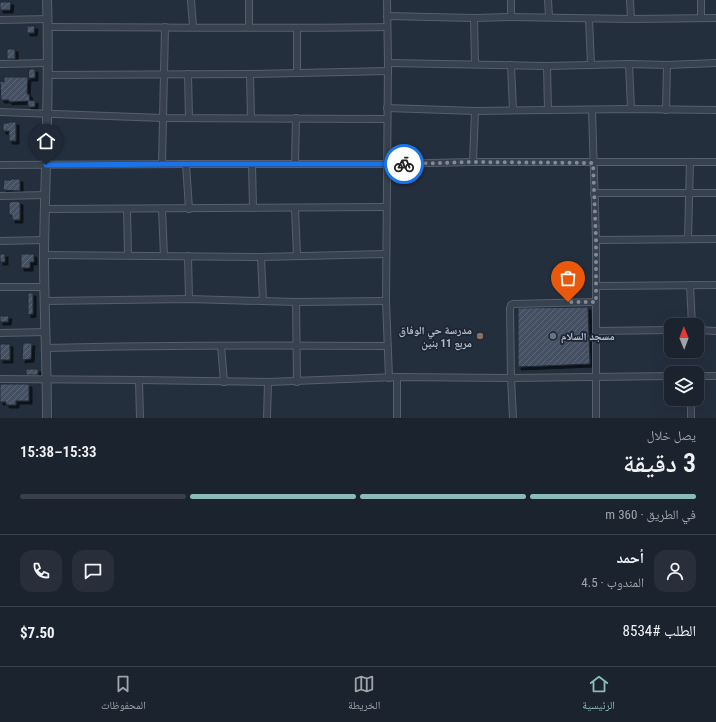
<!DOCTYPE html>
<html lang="ar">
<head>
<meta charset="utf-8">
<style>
  body { margin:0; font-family:"Roboto Condensed","Noto Naskh Arabic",sans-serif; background:#282f3a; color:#f1f3f6; direction:rtl; height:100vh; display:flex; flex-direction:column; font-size:15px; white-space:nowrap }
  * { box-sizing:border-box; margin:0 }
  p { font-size:13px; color:#a0a4aa }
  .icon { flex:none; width:22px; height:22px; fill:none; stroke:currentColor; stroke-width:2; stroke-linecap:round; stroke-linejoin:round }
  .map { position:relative; height:418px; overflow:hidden; direction:ltr }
  .sheet { display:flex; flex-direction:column; background:#1b232e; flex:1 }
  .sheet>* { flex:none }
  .needle { width:26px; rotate:359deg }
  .buttons { position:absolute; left:664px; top:318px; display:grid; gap:8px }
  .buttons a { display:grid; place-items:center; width:40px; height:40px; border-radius:8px; background:#1b232e; box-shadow:0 4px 16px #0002,0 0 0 1px #39404a; font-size:20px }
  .pin { position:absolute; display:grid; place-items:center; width:34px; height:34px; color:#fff; margin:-41px -17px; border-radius:50% 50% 50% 0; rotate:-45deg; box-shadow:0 0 4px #0007 }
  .pin .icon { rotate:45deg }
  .courier { position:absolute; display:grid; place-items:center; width:40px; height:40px; margin:-20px; border:3px solid #1a73e8; border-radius:50%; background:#fff; color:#222; box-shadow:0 1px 5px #0007 }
  .summary em { font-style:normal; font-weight:600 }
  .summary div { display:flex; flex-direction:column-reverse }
  .summary { display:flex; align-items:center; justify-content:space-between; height:68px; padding:0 20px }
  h1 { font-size:26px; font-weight:600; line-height:30px }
  .bar { display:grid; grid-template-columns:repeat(4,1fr); gap:6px 4px; align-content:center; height:48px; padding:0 20px }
  .bar i { height:5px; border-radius:3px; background:#39404a }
  .bar .active { background:#8bbbb9 }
  .bar p { grid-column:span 4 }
  .line { display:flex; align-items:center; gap:10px; padding:0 20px; border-top:1px solid #39404a }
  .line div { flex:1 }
  .round { display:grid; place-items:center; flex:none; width:42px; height:42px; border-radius:12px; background:#282f3a }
  .dock { display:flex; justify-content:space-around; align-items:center; height:56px; border-top:1px solid #39404a; background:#1b232e; font-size:11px; color:#a0a4aa }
  .dock a { display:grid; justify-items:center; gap:2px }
  .dock .active { color:#8bbbb9 }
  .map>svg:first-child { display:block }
  .building { fill:url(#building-hatch); stroke:#1f2835; filter:url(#shadow) }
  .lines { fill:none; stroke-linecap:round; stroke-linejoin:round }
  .minor-casing { stroke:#565f6c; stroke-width:8 }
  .tertiary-casing { stroke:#565f6c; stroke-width:10 }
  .minor { stroke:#38414e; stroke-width:6 }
  .tertiary { stroke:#38414e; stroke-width:8 }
  .done { stroke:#828b98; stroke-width:4; stroke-dasharray:0 7.2 }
  .route { stroke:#1a73e8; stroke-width:5 }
  .education-dot { fill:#8d6e63; stroke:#1d2633; stroke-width:1.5 }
  .worship-dot { fill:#6b7280; stroke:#1d2633; stroke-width:1.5 }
  .labels { text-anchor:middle; stroke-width:3.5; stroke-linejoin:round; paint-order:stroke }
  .poi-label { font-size:11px; font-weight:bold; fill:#b4bcc9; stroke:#1d2633; text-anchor:end }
</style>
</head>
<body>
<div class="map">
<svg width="716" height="418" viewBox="0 0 716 418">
  <defs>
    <pattern id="building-hatch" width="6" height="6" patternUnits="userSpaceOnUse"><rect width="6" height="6" fill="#455162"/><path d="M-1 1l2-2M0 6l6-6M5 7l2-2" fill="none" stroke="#5d6877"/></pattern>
    <filter id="shadow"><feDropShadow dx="3" dy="3" stdDeviation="0" flood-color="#0009"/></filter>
  </defs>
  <rect width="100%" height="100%" fill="#242f3e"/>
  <!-- building -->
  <g class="building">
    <path d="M0 2H11L10 10H0Z"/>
    <path d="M27 26H35L34 33H27Z"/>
    <rect x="7" y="49" width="8" height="10"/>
    <path d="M29 69H35V78H28Z"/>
    <path d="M4 77H28L27 94H29L30 101 35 100V107H28V101L9 102V100H1L0 81 4 82Z"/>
    <path d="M9 122H16V141H9V131H3V123H9Z"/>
    <path d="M11 179H20V191L3 190 4 180H11Z"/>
    <path d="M17 201 20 202V220H12V215H9V202Z"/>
    <rect x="0" y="254" width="5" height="8"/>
    <path d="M21 254H34V262H30V268H21Z"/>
    <path d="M28 293H33V314L28 315Z"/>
    <path d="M588 307 590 364 518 367V308Z"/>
    <path d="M0 316H9L8 322H0Z"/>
    <path d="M23 343H32L31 359 22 360Z"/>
    <rect x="0" y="344" width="10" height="16"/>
    <rect x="26" y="369" width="12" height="6"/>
    <path d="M0 384H29V401H16V405H6V402H0Z"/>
  </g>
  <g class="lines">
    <!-- minor casing -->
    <g class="minor-casing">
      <g id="minor">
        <path d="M191 0 193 27"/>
        <path d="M249 0V27"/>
        <path d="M387 0 388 63 386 301 389 378"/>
        <path d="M511 0V17"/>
        <path d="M548 0 549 17"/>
        <path d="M630 0 631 19"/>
        <path d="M701 0V18"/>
        <path d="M387 16 474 18 511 17 631 19 716 18"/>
        <path d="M474 18 475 64"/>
        <path d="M589 19 591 65"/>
        <path d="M0 20 48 19"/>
        <path d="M48 27C161 27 274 29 387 27"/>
        <path d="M297 28V73"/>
        <path d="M388 63 547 66 629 64 667 65 716 63"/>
        <path d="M0 64 48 63"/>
        <path d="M629 64 631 109"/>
        <path d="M511 65 513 110"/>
        <path d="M547 66 548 110"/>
        <path d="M188 74 189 118"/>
        <path d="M250 74 251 118"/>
        <path d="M48 75 250 74 388 71"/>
        <path d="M387 108 475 111 631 109 716 110"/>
        <path d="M592 110 596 240V418"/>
        <path d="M666 110 667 65"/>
        <path d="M0 112 163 118 387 119"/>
        <path d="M473 162 475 111"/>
        <path d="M162 164 165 27"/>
        <path d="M186 164 189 209"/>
        <path d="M252 164 253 208"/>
        <path d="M295 164 296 118"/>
        <path d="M0 165 186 164H387L473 162H716"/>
        <path d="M594 193H716"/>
        <path d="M0 196 46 195"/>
        <path d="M295 208 297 256"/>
        <path d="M46 209 386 207"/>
        <path d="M127 209 128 255"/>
        <path d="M162 209 164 256"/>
        <path d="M688 238 690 162"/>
        <path d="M596 240 716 239"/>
        <path d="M0 241 45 240"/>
        <path d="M44 255 261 257 386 254"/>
        <path d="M188 256 189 299"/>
        <path d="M261 257 263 301"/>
        <path d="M690 285 692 325"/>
        <path d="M596 286 716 285"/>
        <path d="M0 287H44"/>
        <path d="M45 301 189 299 296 302 386 301"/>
        <path d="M296 302 297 382"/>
        <path d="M697 330 716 331"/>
        <path d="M596 331 671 330"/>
        <path d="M0 333 46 332"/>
        <path d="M221 346 224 382"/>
        <path d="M46 348C160 345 273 345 387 346"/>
        <path d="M697 376H716"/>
        <path d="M0 379 139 380 268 382 397 377 511 378 671 376"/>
        <path d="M139 380 140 418"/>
        <path d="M691 399V418"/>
        <path d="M267 418 268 382"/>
        <path d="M397 418V377"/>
        <path d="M513 418 511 378 510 309 511 305 513 304 596 302"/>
      </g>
    </g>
    <!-- tertiary casing -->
    <g class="tertiary-casing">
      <path id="tertiary" d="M47 418C47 363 44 309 44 254 45 170 50 85 47 0"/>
    </g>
    <!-- minor -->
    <use href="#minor" class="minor"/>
    <!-- tertiary -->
    <use href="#tertiary" class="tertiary"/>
  </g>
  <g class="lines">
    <!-- done -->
    <path class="done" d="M404 164 473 162 593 163 596 240V302H568"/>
    <!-- route -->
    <path class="route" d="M46 165 186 164H404"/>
  </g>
  <!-- markers -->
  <circle class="education-dot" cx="480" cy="336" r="4"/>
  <circle class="worship-dot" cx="553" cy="336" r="4"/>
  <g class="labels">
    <!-- poi labels -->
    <g class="poi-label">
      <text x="472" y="334">مدرسة حي الوفاق<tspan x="472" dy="13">مربع 11 بنين</tspan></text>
      <text x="561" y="340" text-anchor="start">مسجد السلام</text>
    </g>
  </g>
</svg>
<div class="buttons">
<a><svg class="needle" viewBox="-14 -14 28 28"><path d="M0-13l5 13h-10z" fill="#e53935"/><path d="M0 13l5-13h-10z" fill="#a0a4aa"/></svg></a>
<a><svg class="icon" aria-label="layers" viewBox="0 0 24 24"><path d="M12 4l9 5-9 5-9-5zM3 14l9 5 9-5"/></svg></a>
</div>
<div class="pin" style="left:568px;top:302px;background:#ea580c"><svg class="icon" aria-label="bag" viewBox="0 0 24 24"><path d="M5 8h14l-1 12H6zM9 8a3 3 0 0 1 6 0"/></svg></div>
<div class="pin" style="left:46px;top:165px;background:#1f2937"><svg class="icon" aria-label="home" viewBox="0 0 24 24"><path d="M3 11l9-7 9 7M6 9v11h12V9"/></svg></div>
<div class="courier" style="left:404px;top:164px"><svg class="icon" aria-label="bike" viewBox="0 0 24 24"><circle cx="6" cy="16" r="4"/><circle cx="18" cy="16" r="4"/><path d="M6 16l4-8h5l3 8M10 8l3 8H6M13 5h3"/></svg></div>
</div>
<section class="sheet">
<div class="summary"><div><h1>3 دقيقة</h1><p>يصل خلال</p></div><em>15:33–15:38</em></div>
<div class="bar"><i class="active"></i><i class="active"></i><i class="active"></i><i></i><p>في الطريق · 360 m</p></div>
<div class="line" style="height:72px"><a class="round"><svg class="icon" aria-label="person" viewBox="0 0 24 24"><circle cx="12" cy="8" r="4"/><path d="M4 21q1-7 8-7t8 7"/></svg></a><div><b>أحمد</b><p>المندوب · 4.5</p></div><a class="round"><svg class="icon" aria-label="chat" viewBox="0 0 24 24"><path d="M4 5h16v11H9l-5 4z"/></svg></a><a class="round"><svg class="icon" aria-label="phone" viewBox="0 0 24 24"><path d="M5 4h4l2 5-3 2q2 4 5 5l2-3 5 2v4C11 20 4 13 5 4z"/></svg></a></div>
<div class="line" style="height:52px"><div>الطلب #8534</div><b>$7.50</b></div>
</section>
<nav class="dock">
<a class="active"><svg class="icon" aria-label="home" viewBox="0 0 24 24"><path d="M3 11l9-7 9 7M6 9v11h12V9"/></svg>الرئيسية</a>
<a><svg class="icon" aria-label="map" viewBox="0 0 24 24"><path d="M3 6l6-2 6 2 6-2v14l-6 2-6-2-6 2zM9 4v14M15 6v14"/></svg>الخريطة</a>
<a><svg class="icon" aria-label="saved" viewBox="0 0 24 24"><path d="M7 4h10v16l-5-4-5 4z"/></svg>المحفوظات</a>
</nav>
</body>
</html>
